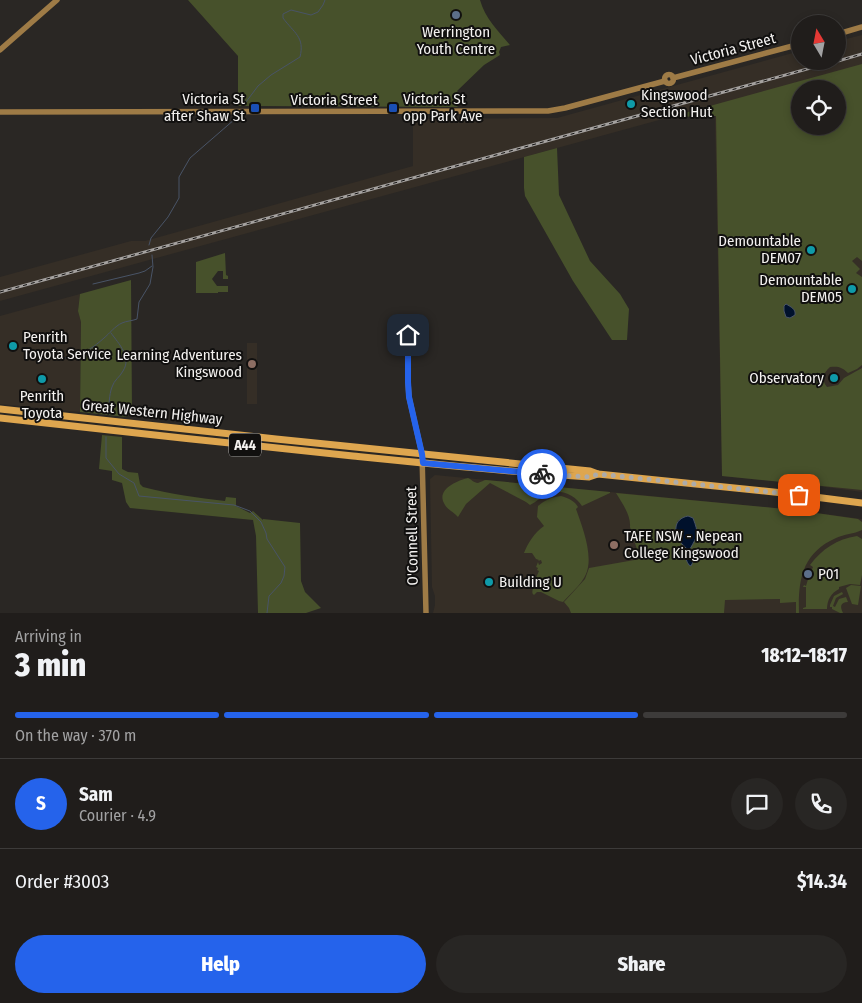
<!DOCTYPE html>
<html lang="en">
<head>
<meta charset="utf-8">
<style>
  body { margin:0; font-family:"Fira Sans Condensed",sans-serif; background:#282624; color:#f1f3f6; height:100vh; display:flex; flex-direction:column; font-size:19px; white-space:nowrap }
  * { box-sizing:border-box; margin:0 }
  p { font-size:16px; color:#a2a2a3 }
  .icon { flex:none; width:28px; height:28px; fill:none; stroke:currentColor; stroke-width:2; stroke-linecap:round; stroke-linejoin:round }
  .map { position:relative; height:613px; overflow:hidden }
  .panel { display:flex; flex-direction:column; background:#201d1b; flex:1 }
  .panel>* { flex:none }
  .needle { width:32px; rotate:350deg }
  .buttons { position:absolute; left:791px; top:15px; display:grid; gap:10px }
  .buttons a { display:grid; place-items:center; width:55px; height:55px; border-radius:50%; background:#201d1b; box-shadow:0 2px 8px #0003,0 0 0 1px #3d3b3a; font-size:25px }
  .pin { position:absolute; display:grid; place-items:center; width:42px; height:42px; color:#fff; margin:-21px; border-radius:10px; box-shadow:0 2px 8px #0006 }
  .courier { position:absolute; display:grid; place-items:center; width:50px; height:50px; margin:-25px; border:4px solid #2563eb; border-radius:50%; background:#fff; color:#222; box-shadow:0 1px 6px #0007 }
  .head em { font-style:normal; font-weight:800 }
  .head div { display:flex; flex-direction:column-reverse }
  .head { display:flex; align-items:center; justify-content:space-between; height:85px; padding:0 15px }
  h1 { font-size:32px; font-weight:800; line-height:38px }
  .bar { display:grid; grid-template-columns:repeat(4,1fr); gap:8px 5px; align-content:center; height:60px; padding:0 15px }
  .bar i { height:6px; border-radius:4px; background:#3d3b3a }
  .bar .selected { background:#2563eb }
  .bar p { grid-column:span 4 }
  .line { display:flex; align-items:center; gap:12px; padding:0 15px; border-top:1px solid #3d3b3a }
  .line div { flex:1 }
  .round { display:grid; place-items:center; flex:none; width:52px; height:52px; border-radius:26px; background:#282624 }
  .button { display:flex; gap:10px; margin-top:auto; padding:10px 15px }
  .button a { flex:1; height:58px; border-radius:30px; background:#2563eb; color:#fff; font-size:20px; font-weight:800; line-height:58px; text-align:center }
  .button a+a { background:#282624; color:#f1f3f6 }
  .map>svg:first-child { display:block }
  .built { fill:#352e26; fill-rule:evenodd }
  .green { fill:#47512b; fill-rule:evenodd }
  .water { fill:#00112c; stroke:#495467 }
  .lines { fill:none; stroke-linecap:round; stroke-linejoin:round }
  .stream { stroke:#495467; stroke-width:1 }
  .secondary { stroke:#9e7b46; stroke-width:5.5 }
  .highway { stroke:#dea64f; stroke-width:7 }
  .rail-casing { stroke:#a4a19f; stroke-width:3 }
  .rail { stroke:#11100f; stroke-width:1; stroke-dasharray:4; stroke-linecap:butt }
  .done { stroke:#adaba9; stroke-width:5; stroke-dasharray:0 9 }
  .route { stroke:#2563eb; stroke-width:6 }
  .service-dot { fill:#5c6f8a; stroke:#11100f; stroke-width:2 }
  .culture-dot { fill:#0f9aa8; stroke:#11100f; stroke-width:2 }
  .transit-dot { fill:#1a4fb4; stroke:#11100f; stroke-width:2 }
  .education-dot { fill:#8d6e63; stroke:#11100f; stroke-width:2 }
  .labels { text-anchor:middle; stroke-width:4; stroke-linejoin:round; paint-order:stroke }
  .shield { fill:#11100f; stroke:#b0aeac; stroke-width:1 }
  .shield-label { font-size:14px; font-weight:bold; fill:#f4f2f0 }
  .poi-label { font-size:15px; fill:#f4f2f0; stroke:#11100f; text-anchor:start }
  .street-label { font-size:15px; fill:#f4f2f0; stroke:#11100f }
</style>
</head>
<body>
<div class="map">
<svg width="862" height="613" viewBox="0 0 862 613">
  <rect width="100%" height="100%" fill="#2a2724"/>
  <!-- built -->
  <g class="built">
    <path d="M862 35V492L811 485 722 476 715 116 670 117 0 301V277L131 241H145L413 166V119L557 118 800 51V61H838V41ZM800 89H838V126H800Z"/>
    <path d="M80 294 78 310 81 322 80 412 0 404V316Z"/>
    <rect x="247" y="343" width="10" height="61"/>
    <path d="M435 475 795 510 862 519V613H433L435 605V596L432 587 430 479Z"/>
  </g>
  <!-- green -->
  <g class="green">
    <path d="M188 0H480C485 18 498 31 510 45L501 47 499 52 500 55 484 65 457 91 464 100 457 107 238 106V56Z"/>
    <path d="M862 64V261L857 257 852 261 860 269 856 273 862 277V365L857 369 848 373C842 367 838 366 830 367 823 373 821 380 827 387L838 385 844 378 862 368V490L722 476 716 116 670 117ZM800 89H838V126H800Z"/>
    <path d="M557 148 559 195 590 261 620 294 629 309 627 340H612L573 281 525 196 524 188V157Z"/>
    <path d="M225 253 226 275 228 276V279H223V271H218L212 279 217 286H228V292H218V293H196V262Z"/>
    <path d="M131 280 132 413 126 417 80 412 81 322 78 311 80 294Z"/>
    <path d="M102 435 122 437V469L128 472 138 473 140 484 143 487C170 494 198 498 225 501L226 497 236 498V506L250 513 253 511 263 520V519L300 523 301 581 305 592 321 608 306 613H258L256 536 253 520 130 508 126 502 122 483 112 480V471L99 469Z"/>
    <path d="M468 478C471 479 474 483 478 483 481 482 484 480 486 480L610 492V493L582 506C575 495 560 488 547 494 541 497 536 502 530 505L526 502 490 483 466 504 458 517C454 512 448 510 445 505 435 490 456 481 468 478Z"/>
    <path d="M616 493 795 510 858 519 862 522V530C854 534 844 534 836 538 802 553 798 580 799 613H796V602L780 603V599L725 600 724 613H571L569 608 564 602 585 579 589 568 640 559 630 527C631 515 622 503 616 493ZM678 520 694 543 690 547V549L693 554H686L687 551 686 548C680 538 674 531 678 520Z"/>
    <path d="M561 496C568 498 575 501 578 507L576 509C582 526 594 556 586 574 582 584 570 594 563 602L559 601 541 592H537L534 595C531 593 533 590 533 587L529 586 532 579 535 580 539 571 537 570 538 568 536 567 538 562 539 565 542 563 541 560 538 561 539 560 536 559 532 553H524C528 543 534 533 544 526L537 517 538 506C545 500 552 497 561 496Z"/>
    <path d="M857 536 862 539V575L860 585 850 584 839 587V589C831 593 827 600 827 609H803V608L806 607V587H803L804 585 806 586 809 576 813 567 810 565C822 549 837 539 857 536Z"/>
    <path d="M851 585 861 586 858 605 852 604 846 588Z"/>
    <path d="M842 592 843 594 836 598 833 606 835 607 839 599 846 597 848 602C840 602 840 607 843 613H840L832 609V607H830V605L834 596Z"/>
  </g>
  <!-- water -->
  <g class="water">
    <path d="M786 304C791 307 796 309 795 315L790 318 786 317 784 311V306Z"/>
    <path d="M688 516 693 518C699 534 698 535 690 549 692 555 695 559 691 566L689 565C687 562 685 558 686 554 686 552 687 551 687 550 687 548 683 545 682 544 673 533 673 519 688 516Z"/>
  </g>
  <g class="lines">
    <!-- stream -->
    <g class="stream">
      <path d="M246 102 258 86 271 75 300 57C305 37 294 33 283 18V14L291 10 311 15 318 12 323 5 325 0"/>
      <path d="M149 245 151 238 168 217 179 198V177L190 158 235 119"/>
      <path d="M93 284 139 273 145 271 152 266"/>
      <path d="M43 359C70 359 83 357 104 338 109 334 115 326 122 323 126 321 132 321 137 319L139 302 150 284 153 267 152 255"/>
      <path d="M109 414C109 405 109 395 112 387 114 380 120 377 123 371 132 357 119 344 111 333"/>
      <path d="M106 437V458L119 474 134 483 139 496 234 505 250 511 261 522 266 533 267 539 285 567 284 576 281 583 269 596 267 613"/>
    </g>
    <!-- secondary -->
    <g class="secondary">
      <path d="M838 34 862 27"/>
      <path d="M0 50 57 0"/>
      <circle cx="669" cy="79" r="4.5"/>
      <path d="M673 78 800 44"/>
      <path d="M0 112 548 111 565 108 665 81"/>
      <path d="M408 335V382L409 397 422 454 426 613"/>
    </g>
    <!-- highway -->
    <g class="highway">
      <path d="M0 409 276 439 590 471 598 474 783 493 862 503"/>
      <path d="M0 418C118 431 235 444 353 456 432 464 510 472 589 477L598 474"/>
    </g>
    <!-- rail casing -->
    <g class="rail-casing">
      <g id="rail">
        <path d="M838 61 862 54"/>
        <path d="M0 292 836 61"/>
      </g>
    </g>
    <!-- rail -->
    <use href="#rail" class="rail"/>
  </g>
  <g class="lines">
    <!-- done -->
    <path class="done" d="M542 474 590 477 598 474 799 495"/>
    <!-- route -->
    <path class="route" d="M408 335V382L409 397 422 454 423 463 542 474"/>
  </g>
  <!-- markers -->
  <g class="service-dot">
    <circle cx="456" cy="15" r="5"/>
    <circle cx="808" cy="574" r="5"/>
  </g>
  <g class="culture-dot">
    <circle cx="631" cy="104" r="5"/>
    <circle cx="811" cy="250" r="5"/>
    <circle cx="852" cy="289" r="5"/>
    <circle cx="13" cy="346" r="5"/>
    <circle cx="834" cy="378" r="5"/>
    <circle cx="42" cy="379" r="5"/>
    <circle cx="489" cy="582" r="5"/>
  </g>
  <g class="transit-dot">
    <rect x="250" y="103" width="10" height="10" rx="2.5"/>
    <rect x="388" y="103" width="10" height="10" rx="2.5"/>
  </g>
  <g class="education-dot">
    <circle cx="252" cy="364" r="5"/>
    <circle cx="614" cy="545" r="5"/>
  </g>
  <g class="labels">
    <!-- shield labels -->
    <rect class="shield" x="229" y="433.5" width="32" height="23" rx="4"/>
    <g class="shield-label">
      <text x="245" y="450">A44</text>
    </g>
    <!-- poi labels -->
    <g class="poi-label">
      <text x="456" y="37" text-anchor="middle">Werrington<tspan x="456" dy="17">Youth Centre</tspan></text>
      <text x="641" y="100">Kingswood<tspan x="641" dy="17">Section Hut</tspan></text>
      <text x="245" y="104" text-anchor="end">Victoria St<tspan x="245" dy="17">after Shaw St</tspan></text>
      <text x="403" y="104">Victoria St<tspan x="403" dy="17">opp Park Ave</tspan></text>
      <text x="801" y="246" text-anchor="end">Demountable<tspan x="801" dy="17">DEM07</tspan></text>
      <text x="842" y="285" text-anchor="end">Demountable<tspan x="842" dy="17">DEM05</tspan></text>
      <text x="23" y="342">Penrith<tspan x="23" dy="17">Toyota Service</tspan></text>
      <text x="242" y="360" text-anchor="end">Learning Adventures<tspan x="242" dy="17">Kingswood</tspan></text>
      <text x="824" y="383" text-anchor="end">Observatory</text>
      <text x="42" y="401" text-anchor="middle">Penrith<tspan x="42" dy="17">Toyota</tspan></text>
      <text x="624" y="541">TAFE NSW - Nepean<tspan x="624" dy="17">College Kingswood</tspan></text>
      <text x="818" y="579">P01</text>
      <text x="499" y="587">Building U</text>
    </g>
    <!-- street labels -->
    <g class="street-label">
      <text transform="translate(733 49) rotate(-15)" y="5">Victoria Street</text>
      <text x="334" y="105">Victoria Street</text>
      <text transform="translate(152 412) rotate(6)" y="5">Great Western Highway</text>
      <text transform="translate(412 536) rotate(-91)" y="5">O'Connell Street</text>
    </g>
  </g>
</svg>
<div class="buttons">
<a><svg class="needle" viewBox="-14 -14 28 28"><path d="M0-13l5 13h-10z" fill="#e53935"/><path d="M0 13l5-13h-10z" fill="#a2a2a3"/></svg></a>
<a><svg class="icon" aria-label="locate" viewBox="0 0 24 24"><circle cx="12" cy="12" r="6"/><path d="M12 2v4M12 18v4M2 12h4M18 12h4"/></svg></a>
</div>
<div class="pin" style="left:799px;top:495px;background:#ea580c"><svg class="icon" aria-label="bag" viewBox="0 0 24 24"><path d="M5 8h14l-1 12H6zM9 8a3 3 0 0 1 6 0"/></svg></div>
<div class="pin" style="left:408px;top:335px;background:#1f2937"><svg class="icon" aria-label="home" viewBox="0 0 24 24"><path d="M3 11l9-7 9 7M6 9v11h12V9"/></svg></div>
<div class="courier" style="left:542px;top:474px"><svg class="icon" aria-label="bike" viewBox="0 0 24 24"><circle cx="6" cy="16" r="4"/><circle cx="18" cy="16" r="4"/><path d="M6 16l4-8h5l3 8M10 8l3 8H6M13 5h3"/></svg></div>
</div>
<section class="panel">
<div class="head"><div><h1>3 min</h1><p>Arriving in</p></div><em>18:12–18:17</em></div>
<div class="bar"><i class="selected"></i><i class="selected"></i><i class="selected"></i><i></i><p>On the way · 370 m</p></div>
<div class="line" style="height:90px"><b class="round" style="background:#2563eb;color:#fff">S</b><div><b>Sam</b><p>Courier · 4.9</p></div><a class="round"><svg class="icon" aria-label="chat" viewBox="0 0 24 24"><path d="M4 5h16v11H9l-5 4z"/></svg></a><a class="round"><svg class="icon" aria-label="phone" viewBox="0 0 24 24"><path d="M5 4h4l2 5-3 2q2 4 5 5l2-3 5 2v4C11 20 4 13 5 4z"/></svg></a></div>
<div class="line" style="height:65px"><div>Order #3003</div><b>$14.34</b></div>
<div class="button"><a>Help</a><a>Share</a></div>
</section>
</body>
</html>
